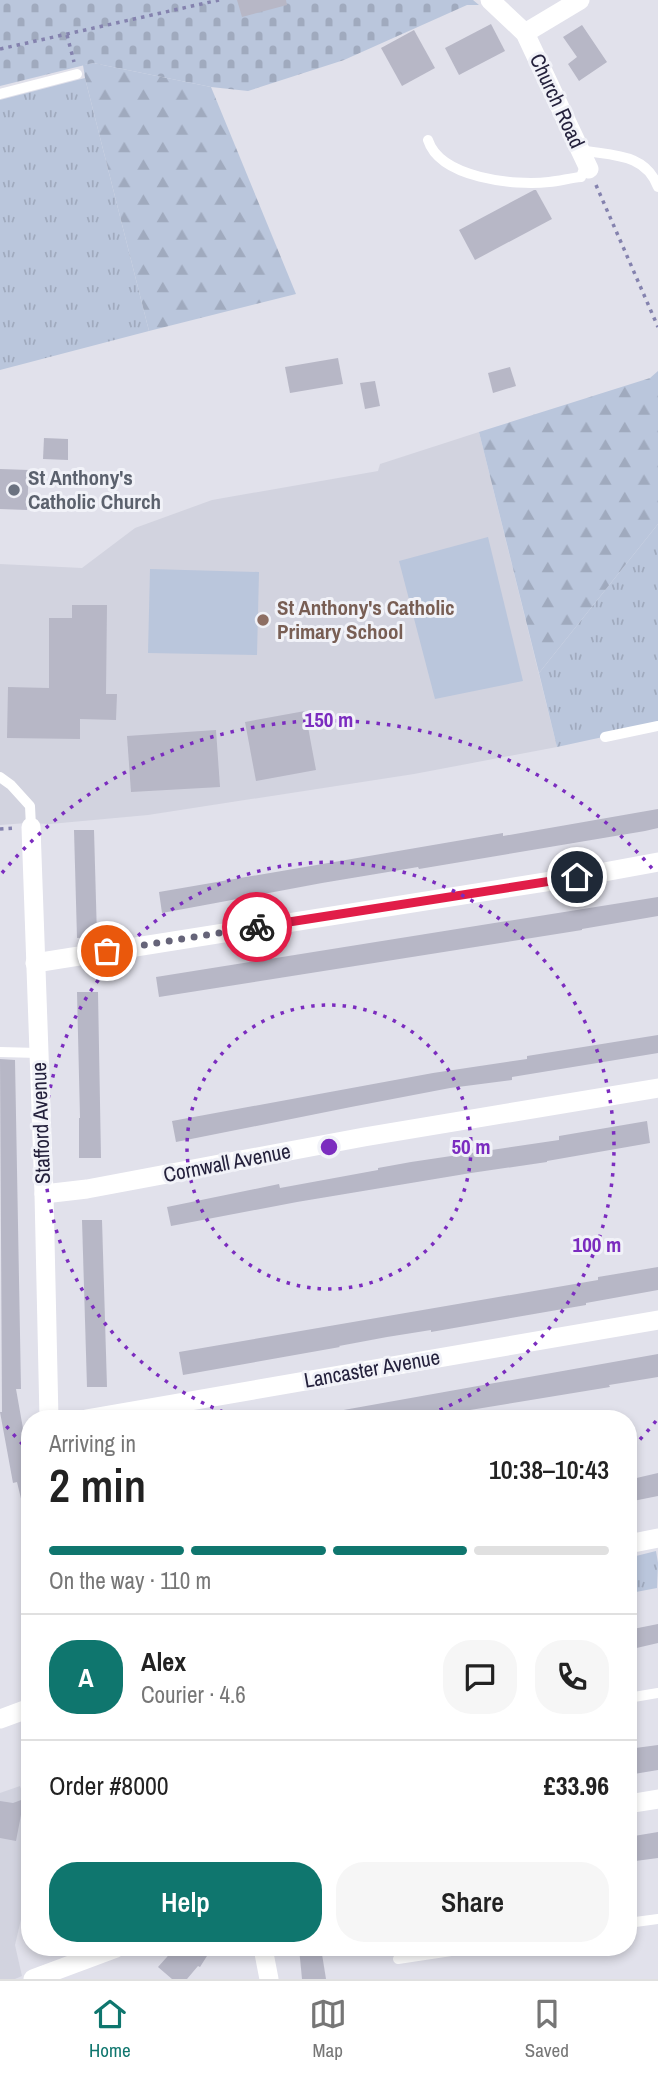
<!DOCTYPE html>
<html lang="en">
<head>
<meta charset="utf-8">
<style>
  body { margin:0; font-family:"Archivo Narrow",sans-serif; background:#f6f6f6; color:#222; height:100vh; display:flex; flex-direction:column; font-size:26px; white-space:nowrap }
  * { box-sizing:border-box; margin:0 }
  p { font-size:23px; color:#767676 }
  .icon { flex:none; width:38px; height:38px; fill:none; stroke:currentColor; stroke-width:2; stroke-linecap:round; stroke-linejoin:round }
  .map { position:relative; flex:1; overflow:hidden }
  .drawer { position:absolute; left:21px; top:1410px; width:616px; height:546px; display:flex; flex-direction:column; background:#fff; border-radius:28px; box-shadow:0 4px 10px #0003 }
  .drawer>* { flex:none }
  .pin { position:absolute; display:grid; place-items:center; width:60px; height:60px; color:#fff; margin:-30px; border:4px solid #fff; border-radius:50%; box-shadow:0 2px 7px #0007 }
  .courier { position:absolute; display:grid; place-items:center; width:70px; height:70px; margin:-35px; border:5px solid #e11d48; border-radius:50%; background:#fff; color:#222; box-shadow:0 2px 9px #0007 }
  .summary em { font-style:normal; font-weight:600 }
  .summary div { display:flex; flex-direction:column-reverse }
  .summary { display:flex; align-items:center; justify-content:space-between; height:119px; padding:0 28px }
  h1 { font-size:46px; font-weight:600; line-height:52px }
  .bar { display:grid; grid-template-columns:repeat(4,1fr); gap:10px 7px; align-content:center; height:84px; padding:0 28px }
  .bar i { height:9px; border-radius:5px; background:#e0e0e0 }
  .bar .active { background:#0f766e }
  .bar p { grid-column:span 4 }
  .line { display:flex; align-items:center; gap:18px; padding:0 28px; border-top:2px solid #e0e0e0 }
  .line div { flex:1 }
  .round { display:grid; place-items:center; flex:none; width:74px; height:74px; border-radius:28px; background:#f6f6f6 }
  .cta { display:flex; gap:14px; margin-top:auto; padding:14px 28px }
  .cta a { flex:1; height:80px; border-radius:28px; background:#0f766e; color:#fff; font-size:28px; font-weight:600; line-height:80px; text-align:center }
  .cta a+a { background:#f6f6f6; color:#222 }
  .tab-bar { display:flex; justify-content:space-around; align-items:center; height:98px; border-top:2px solid #e0e0e0; background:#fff; font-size:19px; color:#767676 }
  .tab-bar a { display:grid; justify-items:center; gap:4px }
  .tab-bar .active { color:#0f766e }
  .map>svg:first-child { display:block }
  .built { fill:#d2d3df }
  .grass { fill:url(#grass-tufts) }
  .forest { fill:url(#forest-firs) }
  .cemetery { fill:url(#cemetery-stones) }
  .park { fill:#bac6dc }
  .building { fill:#b7b7c6 }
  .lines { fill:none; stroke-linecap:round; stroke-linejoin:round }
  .path { stroke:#8482ae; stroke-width:3.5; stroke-dasharray:3.5 5; stroke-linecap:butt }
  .service { stroke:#fff; stroke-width:10 }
  .minor { stroke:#fff; stroke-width:19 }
  .tertiary { stroke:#fff; stroke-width:19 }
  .done { stroke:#666479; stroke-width:7; stroke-dasharray:0 12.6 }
  .route { stroke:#e11d48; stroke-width:9 }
  .ring { fill:none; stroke:#7b2cbf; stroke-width:3.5; stroke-dasharray:3.5 7 }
  .worship-dot { fill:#6b7280; stroke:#f1f2f8; stroke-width:2.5 }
  .education-dot { fill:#8d6e63; stroke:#f1f2f8; stroke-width:2.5 }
  .labels { text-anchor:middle; stroke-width:6; stroke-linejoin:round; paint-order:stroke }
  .street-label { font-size:21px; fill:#24213c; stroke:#f1f2f8 }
  .worship-label { font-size:21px; font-weight:bold; fill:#5b616d; stroke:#f1f2f8; text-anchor:start }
  .education-label { font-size:21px; font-weight:bold; fill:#785e54; stroke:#f1f2f8; text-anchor:start }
  .centre { fill:#7b2cbf; stroke:#f1f2f8; stroke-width:3.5 }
  .ring-label { font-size:21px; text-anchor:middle; font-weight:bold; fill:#7b2cbf; stroke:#f1f2f8; stroke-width:6; stroke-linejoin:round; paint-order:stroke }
</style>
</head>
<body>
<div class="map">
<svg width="658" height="1979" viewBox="0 0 658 1979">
  <defs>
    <pattern id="grass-tufts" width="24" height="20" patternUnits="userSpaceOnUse" patternTransform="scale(1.75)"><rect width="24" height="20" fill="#bac6dc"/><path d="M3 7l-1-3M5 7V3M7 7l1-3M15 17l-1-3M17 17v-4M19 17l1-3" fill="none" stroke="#a0aabe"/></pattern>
    <pattern id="forest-firs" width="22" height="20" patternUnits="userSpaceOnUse" patternTransform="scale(1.75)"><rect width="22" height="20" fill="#bac6dc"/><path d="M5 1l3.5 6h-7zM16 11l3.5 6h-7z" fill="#a0aabe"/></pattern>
    <pattern id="cemetery-stones" width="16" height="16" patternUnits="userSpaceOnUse" patternTransform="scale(1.75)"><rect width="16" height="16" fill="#bac6dc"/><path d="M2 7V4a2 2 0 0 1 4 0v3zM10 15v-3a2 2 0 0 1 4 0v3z" fill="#a0aabe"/></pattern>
  </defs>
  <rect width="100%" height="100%" fill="#e1e1eb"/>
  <!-- built -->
  <g class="built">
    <path d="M479 432 557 747 414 774 148 815 50 824 27 823 0 825V564L82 568 135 528 212 500 378 471 380 464Z"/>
    <path d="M20 1786 30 1816V1913L22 1915 15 1945 22 1976 15 1979H0V1793Z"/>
  </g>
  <!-- grass -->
  <g class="grass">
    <path d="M85 78 149 331 0 370V100Z"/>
    <path d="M658 524V725L557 747 539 673Z"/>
    <path d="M656 1551 658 1563 657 1588 636 1592 628 1563 632 1557Z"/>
  </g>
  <!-- forest -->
  <g class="forest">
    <path d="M93 63 211 87 296 294 149 331 85 78 83 65Z"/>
    <path d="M658 371V524L539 673 479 432 650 378Z"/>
  </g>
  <!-- cemetery -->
  <path class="cemetery" d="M0 0H473L479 5H467L344 60 248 91 211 87 93 63 0 86Z"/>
  <!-- park -->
  <g class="park">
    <path d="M488 537 523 681 435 699 399 561Z"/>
    <path d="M150 569 259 572 257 655 148 653Z"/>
  </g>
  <!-- building -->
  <g class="building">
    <path d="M237 0H286L287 5 242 17Z"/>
    <path d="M491 24 505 51 459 75 445 48Z"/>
    <path d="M582 25 607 62 579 81 568 64 577 57 563 37Z"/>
    <path d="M414 30 435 68 402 86 381 48Z"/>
    <path d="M534 190H536L552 219 475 260 459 230Z"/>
    <path d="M338 358 343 384 290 393 285 367Z"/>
    <path d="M510 367 516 386 493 393 488 373Z"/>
    <path d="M375 381 380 406 365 409 360 383Z"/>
    <path d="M44 438 68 439V460L43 459Z"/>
    <path d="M0 469 29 470 27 510 0 509Z"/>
    <path d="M72 605H107L106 694H117L116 720 80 719V739L7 738 8 687 49 688V618H72Z"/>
    <path d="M305 711 316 770 256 781 245 722Z"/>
    <path d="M216 730 220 787 131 792 127 736Z"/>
    <path d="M658 809V828L645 831 419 869 418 867 322 883 162 913 159 892 503 833V836Z"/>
    <path d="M74 830H94L97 937 77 938Z"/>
    <path d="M658 897V916L582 929V930L159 997 156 977Z"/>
    <path d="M77 992H98L101 1158H79V1118H80Z"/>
    <path d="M658 1035V1053L512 1077V1080L450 1088 351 1107 176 1142 172 1121 433 1073 527 1059V1056Z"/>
    <path d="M0 1059 15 1060 21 1389H16L30 1468V1510L24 1511 17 1482 13 1483 0 1412H2Z"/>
    <path d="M647 1121 650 1143 547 1161V1162L471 1173 297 1202 171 1226 167 1207 279 1184 280 1188 378 1170V1168L411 1162 559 1140V1136Z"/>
    <path d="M82 1220H102L107 1387H87Z"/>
    <path d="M658 1267V1290L586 1303V1305L431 1332V1330L387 1337 339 1346 340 1347 183 1375 179 1352 598 1280V1277Z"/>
    <path d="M658 1354V1377L609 1385 610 1387 415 1419H339L338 1411Z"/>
    <path d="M658 1473V1496L628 1502V1480Z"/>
    <path d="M658 1624V1643L628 1650V1630Z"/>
    <path d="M658 1745V1770L628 1775V1749Z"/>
    <path d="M24 1799 16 1841 0 1838V1801L13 1803Z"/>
    <path d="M658 1832V1858L628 1862V1837Z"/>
    <path d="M175 1948H212L200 1967 198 1966 187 1979H172L158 1967Z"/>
    <path d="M299 1948H321L326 1979H302Z"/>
  </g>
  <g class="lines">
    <!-- path -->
    <g class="path">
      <path d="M67 35 74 62"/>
      <path d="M0 49 219 0"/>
      <path d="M596 185 658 327"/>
      <path d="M0 829 15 828"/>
    </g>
    <!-- service -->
    <g class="service">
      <path d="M0 94 77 74"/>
      <path d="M428 140C440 178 514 186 549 182 560 181 570 178 581 177L586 163"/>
      <path d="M580 150C610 156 645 152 658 187"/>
      <path d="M605 737 658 726"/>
      <path d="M0 777 11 785 30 806 31 827"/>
      <path d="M0 1052 38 1053"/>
      <path d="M628 1698 658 1693"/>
      <path d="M628 1923 658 1919"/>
      <path d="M398 1959 471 1948"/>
    </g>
    <!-- minor -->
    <g class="minor">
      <path d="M490 0 525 33 589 169"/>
      <path d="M525 33 580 0"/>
      <path d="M31 827 44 1194 49 1419"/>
      <path d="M35 963 577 877 658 862"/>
      <path d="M44 1194 87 1189 364 1137 658 1088"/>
      <path d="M86 1419 658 1320"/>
      <path d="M628 1804 658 1799"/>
      <path d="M263 1948 269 1979"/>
      <path d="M33 1979 116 1948"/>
    </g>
    <!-- tertiary -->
    <g class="tertiary">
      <path d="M628 1544 658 1538"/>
      <path d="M0 1719 30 1708"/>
    </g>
  </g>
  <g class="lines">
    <!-- done -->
    <path class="done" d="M107 951 257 927"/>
    <!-- route -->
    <path class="route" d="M257 927 577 877"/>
  </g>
  <!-- distance rings -->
  <g class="ring">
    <circle cx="329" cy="1147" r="142"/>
    <path d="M243 1419A285 285 0 1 1 415 1419"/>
    <path d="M656 1421A427 427 0 0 1 628 1452M30 1452A427 427 0 0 1 2 1421M2 873A427 427 0 0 1 656 873"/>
  </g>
  <!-- markers -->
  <circle class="worship-dot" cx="14" cy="490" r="7"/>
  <circle class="education-dot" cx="263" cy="620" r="7"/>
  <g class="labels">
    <!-- street labels -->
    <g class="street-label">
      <text transform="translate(557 101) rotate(65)" y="7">Church Road</text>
      <text transform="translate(41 1123) rotate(-92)" y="7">Stafford Avenue</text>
      <text transform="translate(227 1163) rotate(-11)" y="7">Cornwall Avenue</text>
      <text transform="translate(372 1369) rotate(-10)" y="7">Lancaster Avenue</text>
    </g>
    <!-- worship labels -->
    <g class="worship-label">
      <text x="28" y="485">St Anthony's<tspan x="28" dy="24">Catholic Church</tspan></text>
    </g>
    <!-- education labels -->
    <g class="education-label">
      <text x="277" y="615">St Anthony's Catholic<tspan x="277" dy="24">Primary School</tspan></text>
    </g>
  </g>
  <circle cx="329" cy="1147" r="10" class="centre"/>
  <g class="ring-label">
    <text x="329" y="727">150 m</text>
    <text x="471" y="1154">50 m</text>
    <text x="597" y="1252">100 m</text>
  </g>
</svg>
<div class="pin" style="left:107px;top:951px;background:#ea580c"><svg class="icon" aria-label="bag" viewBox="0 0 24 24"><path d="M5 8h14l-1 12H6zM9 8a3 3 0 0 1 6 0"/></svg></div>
<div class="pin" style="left:577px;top:877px;background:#1f2937"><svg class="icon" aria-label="home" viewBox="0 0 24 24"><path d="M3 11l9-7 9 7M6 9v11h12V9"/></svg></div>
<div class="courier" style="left:257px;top:927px"><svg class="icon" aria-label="bike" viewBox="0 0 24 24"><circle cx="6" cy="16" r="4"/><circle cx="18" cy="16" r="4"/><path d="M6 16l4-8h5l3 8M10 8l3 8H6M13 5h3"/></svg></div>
<section class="drawer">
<div class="summary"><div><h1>2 min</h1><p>Arriving in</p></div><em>10:38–10:43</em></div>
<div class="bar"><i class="active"></i><i class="active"></i><i class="active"></i><i></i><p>On the way · 110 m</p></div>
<div class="line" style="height:126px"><b class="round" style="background:#0f766e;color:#fff">A</b><div><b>Alex</b><p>Courier · 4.6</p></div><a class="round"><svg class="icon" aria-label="chat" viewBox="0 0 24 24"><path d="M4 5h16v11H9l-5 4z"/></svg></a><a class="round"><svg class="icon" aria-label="phone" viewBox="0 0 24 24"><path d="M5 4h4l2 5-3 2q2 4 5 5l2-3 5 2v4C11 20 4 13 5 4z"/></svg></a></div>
<div class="line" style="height:91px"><div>Order #8000</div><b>£33.96</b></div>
<div class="cta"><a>Help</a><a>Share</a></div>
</section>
</div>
<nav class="tab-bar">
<a class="active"><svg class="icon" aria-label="home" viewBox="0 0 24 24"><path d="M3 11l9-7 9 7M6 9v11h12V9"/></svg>Home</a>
<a><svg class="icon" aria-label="map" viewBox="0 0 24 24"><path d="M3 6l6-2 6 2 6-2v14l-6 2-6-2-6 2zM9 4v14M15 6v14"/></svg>Map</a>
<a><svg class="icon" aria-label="saved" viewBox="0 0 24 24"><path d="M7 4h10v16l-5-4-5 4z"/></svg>Saved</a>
</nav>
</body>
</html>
